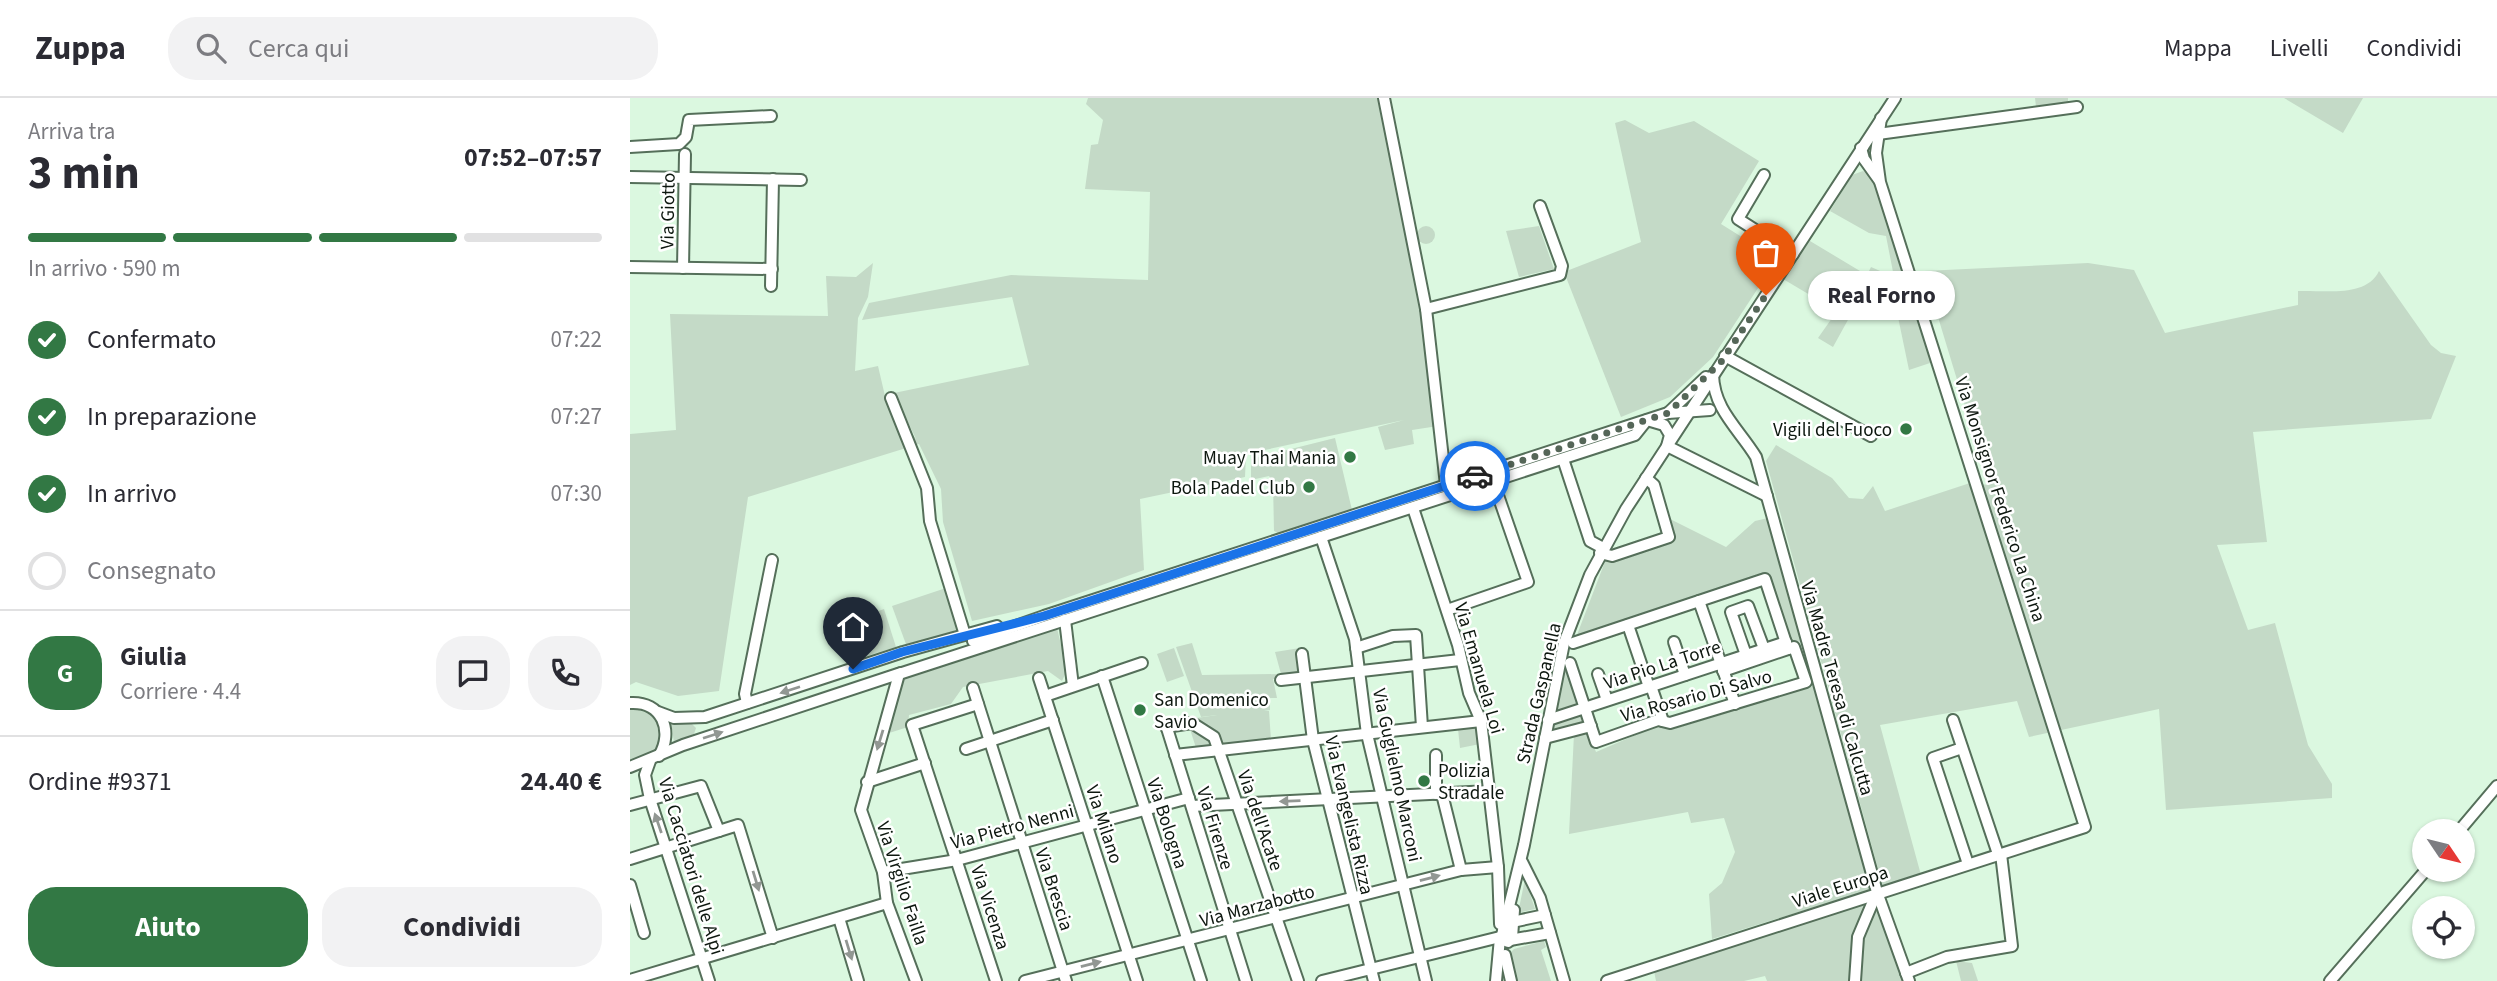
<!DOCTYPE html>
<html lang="it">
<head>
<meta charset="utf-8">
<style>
  body { margin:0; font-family:"Source Sans 3",sans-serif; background:#f2f2f3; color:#2b2b33; height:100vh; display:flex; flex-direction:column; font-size:26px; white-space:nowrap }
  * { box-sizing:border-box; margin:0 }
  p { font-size:23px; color:#7c7c81 }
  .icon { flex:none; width:38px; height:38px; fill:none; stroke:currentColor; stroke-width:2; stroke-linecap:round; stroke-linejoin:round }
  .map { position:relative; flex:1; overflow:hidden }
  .drawer { display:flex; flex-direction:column; background:#fff; width:630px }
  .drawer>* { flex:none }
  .needle { width:46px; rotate:125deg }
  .buttons { position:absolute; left:1782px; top:721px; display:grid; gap:14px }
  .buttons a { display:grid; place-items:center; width:63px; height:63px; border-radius:50%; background:#fff; box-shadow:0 2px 5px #0004; font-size:35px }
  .pin { position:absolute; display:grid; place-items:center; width:60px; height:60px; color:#fff; margin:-72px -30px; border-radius:50% 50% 50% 0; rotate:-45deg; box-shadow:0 0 7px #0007 }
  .pin .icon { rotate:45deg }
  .courier { position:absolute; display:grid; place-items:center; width:70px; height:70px; margin:-35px; border:5px solid #1a73e8; border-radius:50%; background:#fff; color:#222; box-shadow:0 2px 9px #0007 }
  .bubble { position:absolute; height:49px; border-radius:24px; background:#fff; box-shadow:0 2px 5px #0004; font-size:23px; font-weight:700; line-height:49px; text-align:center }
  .head em { font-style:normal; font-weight:700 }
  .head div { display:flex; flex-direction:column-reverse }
  .head { display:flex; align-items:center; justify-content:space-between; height:119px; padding:0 28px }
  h1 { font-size:46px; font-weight:700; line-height:52px }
  .bar { display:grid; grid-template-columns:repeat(4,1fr); gap:10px 7px; align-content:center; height:84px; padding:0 28px }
  .bar i { height:9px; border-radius:5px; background:#e1e1e2 }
  .bar .selected { background:#327844 }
  .bar p { grid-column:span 4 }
  .line { display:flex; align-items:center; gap:18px; padding:0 28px; border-top:2px solid #e1e1e2 }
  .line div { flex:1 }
  .round { display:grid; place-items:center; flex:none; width:74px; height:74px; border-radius:28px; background:#f2f2f3 }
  ol { padding:0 28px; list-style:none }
  li { display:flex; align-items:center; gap:21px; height:77px }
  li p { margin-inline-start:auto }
  li .icon { padding:7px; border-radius:50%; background:#327844; color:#fff; stroke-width:4 }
  li:last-child { color:#7c7c81 }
  li i { width:38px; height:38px; border:4px solid #e1e1e2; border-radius:50% }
  .action { display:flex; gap:14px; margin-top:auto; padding:14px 28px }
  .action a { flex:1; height:80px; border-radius:28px; background:#327844; color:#fff; font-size:28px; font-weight:700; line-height:80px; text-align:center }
  .action a+a { background:#f2f2f3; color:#2b2b33 }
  header { display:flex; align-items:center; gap:42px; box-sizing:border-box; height:98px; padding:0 35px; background:#fff; border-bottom:2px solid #e1e1e2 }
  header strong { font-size:33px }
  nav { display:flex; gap:38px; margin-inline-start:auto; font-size:24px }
  .search { width:490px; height:63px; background:#f2f2f3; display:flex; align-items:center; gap:18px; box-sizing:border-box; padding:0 24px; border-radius:28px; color:#7c7c81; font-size:26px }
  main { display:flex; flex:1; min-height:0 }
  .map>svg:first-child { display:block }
  .green { fill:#c4dac7 }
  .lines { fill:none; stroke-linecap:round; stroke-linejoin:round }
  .minor-casing { stroke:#556f5a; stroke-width:14 }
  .minor { stroke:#fff; stroke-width:10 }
  .oneway { fill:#929793 }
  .done { stroke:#556658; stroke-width:7; stroke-dasharray:0 12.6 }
  .route { stroke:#1a73e8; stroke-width:9 }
  .poi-dot { fill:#327844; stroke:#fff; stroke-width:2.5 }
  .labels { text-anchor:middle; stroke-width:5; stroke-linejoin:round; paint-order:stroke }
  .street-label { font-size:19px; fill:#0d170f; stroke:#fff }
  .poi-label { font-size:19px; fill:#0d170f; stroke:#fff; text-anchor:end }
</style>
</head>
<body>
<header>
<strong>Zuppa</strong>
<div class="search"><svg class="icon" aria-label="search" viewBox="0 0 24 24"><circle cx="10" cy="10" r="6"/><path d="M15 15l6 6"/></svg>Cerca qui</div>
<nav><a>Mappa</a><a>Livelli</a><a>Condividi</a></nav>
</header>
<main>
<section class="drawer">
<div class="head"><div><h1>3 min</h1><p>Arriva tra</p></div><em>07:52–07:57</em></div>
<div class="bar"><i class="selected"></i><i class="selected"></i><i class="selected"></i><i></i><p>In arrivo · 590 m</p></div>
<ol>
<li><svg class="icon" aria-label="check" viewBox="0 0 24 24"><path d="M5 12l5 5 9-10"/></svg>Confermato<p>07:22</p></li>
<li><svg class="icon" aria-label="check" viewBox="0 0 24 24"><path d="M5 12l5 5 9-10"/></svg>In preparazione<p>07:27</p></li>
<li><svg class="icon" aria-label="check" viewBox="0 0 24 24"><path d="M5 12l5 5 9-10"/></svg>In arrivo<p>07:30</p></li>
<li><i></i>Consegnato</li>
</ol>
<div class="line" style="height:126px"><b class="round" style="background:#327844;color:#fff">G</b><div><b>Giulia</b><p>Corriere · 4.4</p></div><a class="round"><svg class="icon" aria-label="chat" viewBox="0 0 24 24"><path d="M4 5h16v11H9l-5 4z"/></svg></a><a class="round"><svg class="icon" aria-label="phone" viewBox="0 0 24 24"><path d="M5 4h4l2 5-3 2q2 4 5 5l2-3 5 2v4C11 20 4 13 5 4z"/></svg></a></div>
<div class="line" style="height:91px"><div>Ordine #9371</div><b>24.40 €</b></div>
<div class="action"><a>Aiuto</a><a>Condividi</a></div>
</section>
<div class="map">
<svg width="1867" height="883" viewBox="0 0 1867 883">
  <rect width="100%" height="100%" fill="#dbf8e0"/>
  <!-- green -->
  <g class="green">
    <path d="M458 0H748L782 158 808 328 782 332 784 346 755 352 748 329 774 322 616 356 615 379 510 401 514 472 419 506 342 523 313 424 311 391 289 346 118 399 89 593 48 598 6 584 0 587V336L46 332 40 216 198 218 196 178 226 179 243 165 238 199 228 220 225 273 248 268 255 298 286 341 264 295 399 267 382 199 232 222 239 205 381 177 518 182 520 94 455 91 461 47 468 46 473 22 456 6Z"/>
    <path d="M1405 0H1438V6L1406 9Z"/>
    <path d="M1654 0H1733L1713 35Z"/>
    <path d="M995 22 1019 35 1064 23 1129 63 1091 126 1147 161 1083 259 1040 299 991 319 934 174 1011 144 985 25Z"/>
    <path d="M1233 73 1244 80 1303 264 1279 272 1263 195 1248 198 1244 183 1237 177 1241 169 1264 179 1256 138 1239 135 1200 113 1222 77Z"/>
    <path d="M909 128 924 171 889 179 876 133Z"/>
    <circle cx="796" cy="137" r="9"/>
    <path d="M1180 143 1235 176 1208 213 1219 220 1203 249 1188 240 1207 213 1153 181Z"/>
    <path d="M1458 165 1504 172 1535 235 1668 207V193C1695 192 1736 200 1749 173L1801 247 1811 255 1826 258 1801 321 1623 334 1637 444 1587 447 1618 532 1645 525 1678 647 1702 686V700L1536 712 1529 611 1399 639 1387 603 1250 627 1291 777 1253 789 1136 363 1146 347 1202 380 1219 400 1233 401 1243 388 1255 413 1340 385 1359 387 1294 173Z"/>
    <path d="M705 340 722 412 650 436 644 433 643 385 639 378 621 382V361Z"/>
    <path d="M1038 420 1096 449 1125 423 1138 420 1172 543 1161 546 1139 476 945 542 976 461 985 463 1042 443Z"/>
    <path d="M316 490 329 531 277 549 262 508Z"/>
    <path d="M254 511 266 549 224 562 212 526Z"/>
    <path d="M427 530 437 572 432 583 418 573 333 589 321 606 279 617 278 629 256 636 272 580 277 578Z"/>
    <path d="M562 545 572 577 651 576 645 554 670 550 674 578 643 581 647 600H640V612L634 613H639L641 642 596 647 553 622 587 617 571 619 546 549Z"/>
    <path d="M544 550 554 578 537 584 527 556Z"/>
    <path d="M935 551 959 627 917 638Z"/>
    <path d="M1183 588 1242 791 1082 841 1079 796 1092 785 1105 754 1094 720 1061 725 1058 714 939 736 944 636 958 633 966 654 1031 626 1040 632Z"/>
    <path d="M6 611 22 617C38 637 27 665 0 662V612Z"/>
    <path d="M41 623 61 625 66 630 64 636 44 645Z"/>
    <path d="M847 628 850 646 830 650 828 631Z"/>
    <path d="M565 630 575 635 584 648 566 650 560 631Z"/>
    <path d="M895 781 905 811 888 815Z"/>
    <path d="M1239 801 1247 804 1276 883H1137L1135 878 1114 883H1026L1024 873Z"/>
    <path d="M914 843 916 849 911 852 921 883H887L880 855 884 851Z"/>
    <path d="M1326 863 1342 865 1348 883H1331Z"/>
  </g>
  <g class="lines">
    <!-- minor casing -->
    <g class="minor-casing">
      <g id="minor">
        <path d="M754 0 796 211 816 387"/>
        <path d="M1248 36 1447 9"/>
        <path d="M0 49 49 46 56 39 59 22 141 18"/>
        <path d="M1233 49 1231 50 1234 61 1249 82"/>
        <path d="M1134 77 1108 121 1163 156"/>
        <path d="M0 79 171 82"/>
        <path d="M0 169 142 171"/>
        <path d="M53 170 55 56"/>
        <path d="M141 188 143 81"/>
        <path d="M796 211 930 177 932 168 910 108"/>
        <path d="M1095 258 1241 338"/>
        <path d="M1083 277C1084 312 1109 331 1126 359L1247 794 1279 883"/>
        <path d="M261 300 297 390 300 423 335 537"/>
        <path d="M1038 315 1076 279"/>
        <path d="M933 361 960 443 973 450"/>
        <path d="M783 410 828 547 839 595 851 623 868 769 870 826"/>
        <path d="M691 439 725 541 737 636 796 883"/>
        <path d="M970 455 982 458 1039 439 1024 387 1016 380"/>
        <path d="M1069 503 1105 606"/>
        <path d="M817 512 898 484 862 380"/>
        <path d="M435 522 443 588"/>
        <path d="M998 527 1019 589"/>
        <path d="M343 543 414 518 1038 315 1080 312"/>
        <path d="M1044 544 1055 577"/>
        <path d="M943 545 1135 481 1158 551"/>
        <path d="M726 550 763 538 786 537 792 629"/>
        <path d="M672 556 683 642 744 883"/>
        <path d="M1116 557 1101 514 1118 508 1136 556"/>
        <path d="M940 565 966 644 1028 622 1040 625 1176 584 1164 549 1093 573"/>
        <path d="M968 576 977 602"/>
        <path d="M472 578 571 883"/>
        <path d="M409 580 507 883"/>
        <path d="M651 582 830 562"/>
        <path d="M1021 588 1033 623"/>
        <path d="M343 590 436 883"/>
        <path d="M415 598 512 565"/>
        <path d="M0 605C32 603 44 633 29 658"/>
        <path d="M117 605 115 596 142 462"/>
        <path d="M348 606 282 627 366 883"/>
        <path d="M28 614 44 620 75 619 273 554 367 528"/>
        <path d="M918 622 1156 544"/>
        <path d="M1323 622 1368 756"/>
        <path d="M536 627 616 883"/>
        <path d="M536 629 562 625 584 639 668 883"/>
        <path d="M915 640 961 628"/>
        <path d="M1332 650 1303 660 1338 766"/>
        <path d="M336 651 423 622"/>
        <path d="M545 657 851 623"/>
        <path d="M806 657V696"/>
        <path d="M20 663 15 677 20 701 79 883"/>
        <path d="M0 669 53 647 271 575"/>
        <path d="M237 684 295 665"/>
        <path d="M812 696 831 772"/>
        <path d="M0 707 71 688 89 733"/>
        <path d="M562 708 860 693"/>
        <path d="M1829 733 1867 688"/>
        <path d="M0 761 108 727 143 840"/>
        <path d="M892 764 910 800 934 883"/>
        <path d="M253 774 327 762 559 700"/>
        <path d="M0 787 14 835"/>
        <path d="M209 820 228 883"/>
        <path d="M878 828 882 824 915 817"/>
        <path d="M873 833 894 747 934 545 960 477 996 411 1265 0"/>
        <path d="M881 835 873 833 871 841 878 844 882 840 884 812"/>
        <path d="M880 842 920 835"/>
        <path d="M875 857 881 883"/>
        <path d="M1276 875 1317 859 1382 848 1371 756"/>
        <path d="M0 882 257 805"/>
        <path d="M286 883 257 805 253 774 231 712 269 576 1005 337 1017 322 1034 327 1040 337 1037 348 1137 398"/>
        <path d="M395 883 831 772 868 769"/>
        <path d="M692 883 870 839"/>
        <path d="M866 883 870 840"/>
        <path d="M977 883 1455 729 1250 84 1246 55 1251 20"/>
        <path d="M1225 883 1228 839 1247 794"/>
        <path d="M1700 883 1796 772"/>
      </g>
    </g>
    <!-- minor -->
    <use href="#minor" class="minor"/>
  </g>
  <!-- one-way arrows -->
  <defs><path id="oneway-solid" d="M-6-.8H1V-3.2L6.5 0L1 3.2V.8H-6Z" transform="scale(1.75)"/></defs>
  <g class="oneway">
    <use href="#oneway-solid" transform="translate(160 592) rotate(162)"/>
    <use href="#oneway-solid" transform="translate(83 637) rotate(-18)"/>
    <use href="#oneway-solid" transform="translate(250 642) rotate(107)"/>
    <use href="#oneway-solid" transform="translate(660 703) rotate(178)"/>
    <use href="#oneway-solid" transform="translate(28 725) rotate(-109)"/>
    <use href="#oneway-solid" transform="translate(800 780) rotate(-15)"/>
    <use href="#oneway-solid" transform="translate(126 783) rotate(73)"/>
    <use href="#oneway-solid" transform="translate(219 852) rotate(73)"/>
    <use href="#oneway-solid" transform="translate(461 866) rotate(-14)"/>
  </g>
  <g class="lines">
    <!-- done -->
    <path class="done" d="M845 378 1038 315 1091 264 1136 197"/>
    <!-- route -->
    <path class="route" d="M223 571 272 554 414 518 845 378"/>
  </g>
  <!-- markers -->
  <g class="poi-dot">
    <circle cx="1276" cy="331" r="7"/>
    <circle cx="720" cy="359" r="7"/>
    <circle cx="679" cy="389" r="7"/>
    <circle cx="510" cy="612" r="7"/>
    <circle cx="794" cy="683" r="7"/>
  </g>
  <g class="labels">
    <!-- street labels -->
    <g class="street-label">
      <text transform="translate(37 113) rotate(-89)" y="7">Via Giotto</text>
      <text transform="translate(1371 401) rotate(72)" y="7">Via Monsignor Federico La China</text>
      <text transform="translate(1032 566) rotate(-18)" y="7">Via Pio La Torre</text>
      <text transform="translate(850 570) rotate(74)" y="7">Via Emanuela Loi</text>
      <text transform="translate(1208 590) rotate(74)" y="7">Via Madre Teresa di Calcutta</text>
      <text transform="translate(908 595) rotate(-77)" y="7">Strada Gaspanella</text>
      <text transform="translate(1066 597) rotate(-15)" y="7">Via Rosario Di Salvo</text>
      <text transform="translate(768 677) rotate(78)" y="7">Via Guglielmo Marconi</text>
      <text transform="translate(720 717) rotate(77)" y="7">Via Evangelista Rizza</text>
      <text transform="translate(631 722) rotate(71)" y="7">Via dell'Acate</text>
      <text transform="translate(538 725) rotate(72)" y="7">Via Bologna</text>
      <text transform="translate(475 726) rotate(72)" y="7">Via Milano</text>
      <text transform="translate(382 728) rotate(-15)" y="7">Via Pietro Nenni</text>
      <text transform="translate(586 730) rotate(73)" y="7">Via Firenze</text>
      <text transform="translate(62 768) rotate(73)" y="7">Via Cacciatori delle Alpi</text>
      <text transform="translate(273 785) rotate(72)" y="7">Via Virgilio Failla</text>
      <text transform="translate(1210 788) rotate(-18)" y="7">Viale Europa</text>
      <text transform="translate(425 791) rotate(72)" y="7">Via Brescia</text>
      <text transform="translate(627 807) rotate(-15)" y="7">Via Marzabotto</text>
      <text transform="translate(361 809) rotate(72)" y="7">Via Vicenza</text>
    </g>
    <!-- poi labels -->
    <g class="poi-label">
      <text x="1262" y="338">Vigili del Fuoco</text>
      <text x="706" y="366">Muay Thai Mania</text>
      <text x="665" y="396">Bola Padel Club</text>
      <text x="524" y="608" text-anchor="start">San Domenico<tspan x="524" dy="22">Savio</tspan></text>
      <text x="808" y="679" text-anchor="start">Polizia<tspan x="808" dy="22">Stradale</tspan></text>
    </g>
  </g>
</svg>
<div class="buttons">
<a><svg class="needle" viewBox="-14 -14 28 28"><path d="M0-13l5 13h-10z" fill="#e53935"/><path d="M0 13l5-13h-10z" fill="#7c7c81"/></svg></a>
<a><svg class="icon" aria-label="locate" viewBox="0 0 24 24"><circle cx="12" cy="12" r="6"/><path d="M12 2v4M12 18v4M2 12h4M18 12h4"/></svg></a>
</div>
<div class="pin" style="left:1136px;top:197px;background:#ea580c"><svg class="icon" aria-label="bag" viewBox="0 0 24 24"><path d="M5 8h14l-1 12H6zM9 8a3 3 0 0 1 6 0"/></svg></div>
<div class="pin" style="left:223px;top:571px;background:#1f2937"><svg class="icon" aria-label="home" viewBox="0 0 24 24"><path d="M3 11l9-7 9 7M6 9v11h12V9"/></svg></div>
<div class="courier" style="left:845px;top:378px"><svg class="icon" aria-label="car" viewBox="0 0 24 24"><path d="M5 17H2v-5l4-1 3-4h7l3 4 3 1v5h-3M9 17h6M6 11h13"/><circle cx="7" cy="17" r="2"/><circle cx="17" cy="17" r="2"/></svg></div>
<div class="bubble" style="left:1178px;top:173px;width:147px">Real Forno</div>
</div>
</main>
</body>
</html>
